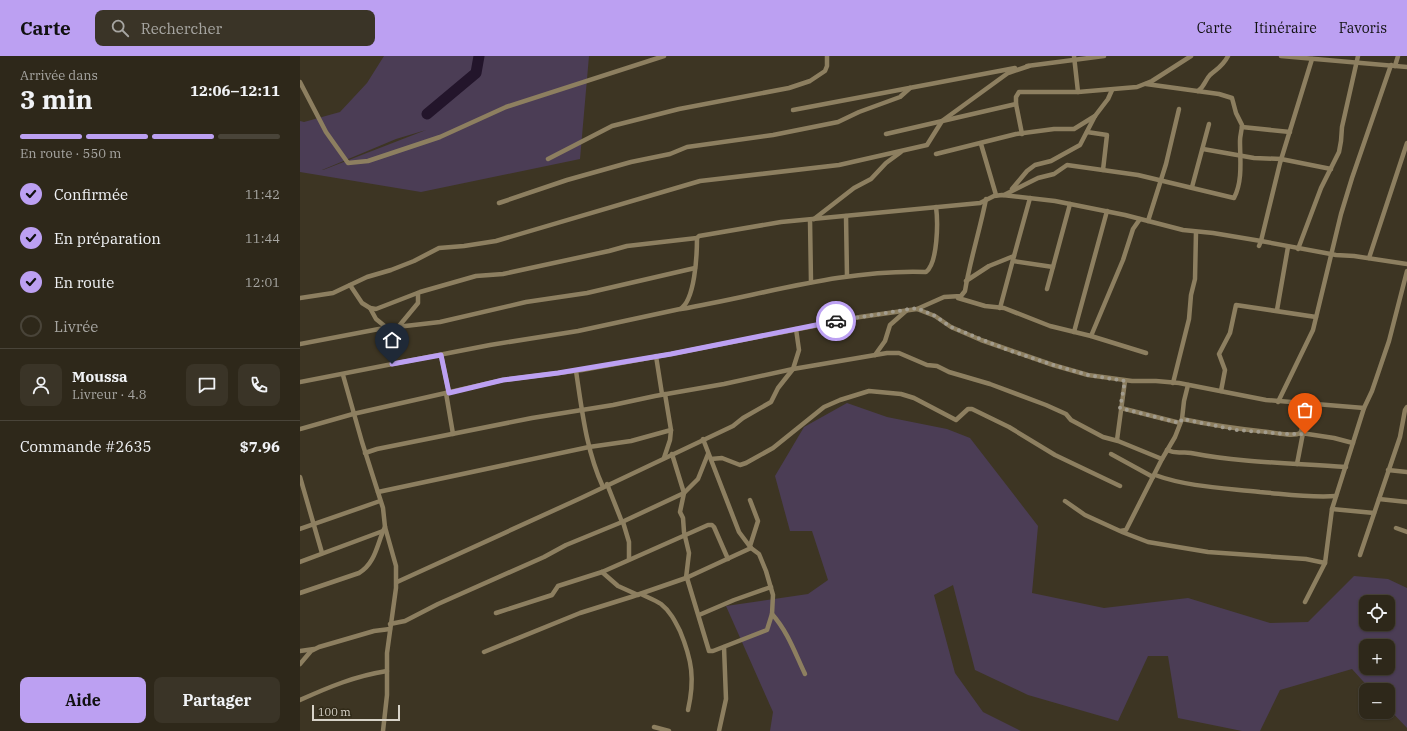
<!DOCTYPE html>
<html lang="fr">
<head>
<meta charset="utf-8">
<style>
  body { margin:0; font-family:"IBM Plex Serif",serif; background:#3a3427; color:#f1f3f6; height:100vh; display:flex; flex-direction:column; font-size:15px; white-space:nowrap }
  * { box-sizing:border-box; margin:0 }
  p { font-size:13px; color:#a7a6a2 }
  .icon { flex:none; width:22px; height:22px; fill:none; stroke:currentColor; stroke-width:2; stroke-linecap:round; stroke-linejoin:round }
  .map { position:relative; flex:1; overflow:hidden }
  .details { display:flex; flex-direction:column; background:#2e281a; width:300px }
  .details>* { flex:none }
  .buttons { position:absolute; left:1059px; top:539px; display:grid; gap:8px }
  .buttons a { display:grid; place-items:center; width:36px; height:36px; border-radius:8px; background:#2e281a; box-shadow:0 1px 3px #0004,0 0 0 1px #494439; font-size:20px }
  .scale { position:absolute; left:12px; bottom:10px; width:88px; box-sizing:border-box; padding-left:4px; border:2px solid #d8d3c8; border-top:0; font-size:11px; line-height:14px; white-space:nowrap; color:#d8d3c8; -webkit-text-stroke:3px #322b19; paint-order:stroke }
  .pin { position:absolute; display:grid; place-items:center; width:34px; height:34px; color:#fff; margin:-41px -17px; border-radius:50% 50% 50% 0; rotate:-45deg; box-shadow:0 0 4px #0007 }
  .pin .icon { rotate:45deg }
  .courier { position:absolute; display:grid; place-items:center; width:40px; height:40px; margin:-20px; border:3px solid #bca0f2; border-radius:50%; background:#fff; color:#222; box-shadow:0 1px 5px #0007 }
  .headline em { font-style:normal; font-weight:700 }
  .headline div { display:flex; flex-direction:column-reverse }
  .headline { display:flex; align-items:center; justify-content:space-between; height:68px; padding:0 20px }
  h1 { font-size:26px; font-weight:700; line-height:30px }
  .bar { display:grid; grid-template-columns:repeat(4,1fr); gap:6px 4px; align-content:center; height:48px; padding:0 20px }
  .bar i { height:5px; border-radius:3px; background:#494439 }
  .bar .selected { background:#bca0f2 }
  .bar p { grid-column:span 4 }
  .line { display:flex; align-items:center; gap:10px; padding:0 20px; border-top:1px solid #494439 }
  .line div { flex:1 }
  .round { display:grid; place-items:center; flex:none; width:42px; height:42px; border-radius:8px; background:#3a3427 }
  ol { padding:0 20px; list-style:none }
  li { display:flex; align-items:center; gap:12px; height:44px }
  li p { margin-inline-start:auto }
  li .icon { padding:4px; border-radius:50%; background:#bca0f2; color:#111; stroke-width:4 }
  li:last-child { color:#a7a6a2 }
  li i { width:22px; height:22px; border:2px solid #494439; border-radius:50% }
  .button { display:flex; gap:8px; margin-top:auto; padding:8px 20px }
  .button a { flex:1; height:46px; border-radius:8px; background:#bca0f2; color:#111; font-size:16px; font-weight:700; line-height:46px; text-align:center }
  .button a+a { background:#3a3427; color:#f1f3f6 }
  header { display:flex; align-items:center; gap:24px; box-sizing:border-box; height:56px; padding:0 20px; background:#bca0f2; color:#111 }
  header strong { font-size:19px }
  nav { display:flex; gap:22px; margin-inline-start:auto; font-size:14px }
  .search { width:280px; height:36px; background:#3a3427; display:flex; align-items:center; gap:10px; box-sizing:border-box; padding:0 14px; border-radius:8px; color:#a7a6a2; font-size:15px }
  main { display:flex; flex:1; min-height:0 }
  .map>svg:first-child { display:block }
  .green { fill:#4b3d55; fill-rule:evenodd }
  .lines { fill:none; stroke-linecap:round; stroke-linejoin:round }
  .river { stroke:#23152b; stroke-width:11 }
  .minor { stroke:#8d7f60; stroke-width:4.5 }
  .done { stroke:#a29c8e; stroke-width:4; stroke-dasharray:0 7.2 }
  .route { stroke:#bca0f2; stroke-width:5 }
</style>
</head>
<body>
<header>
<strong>Carte</strong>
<div class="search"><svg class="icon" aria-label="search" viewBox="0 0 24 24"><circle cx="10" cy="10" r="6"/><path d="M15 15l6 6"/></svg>Rechercher</div>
<nav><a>Carte</a><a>Itinéraire</a><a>Favoris</a></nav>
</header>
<main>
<section class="details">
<div class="headline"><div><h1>3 min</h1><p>Arrivée dans</p></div><em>12:06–12:11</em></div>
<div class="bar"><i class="selected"></i><i class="selected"></i><i class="selected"></i><i></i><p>En route · 550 m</p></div>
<ol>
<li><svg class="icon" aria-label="check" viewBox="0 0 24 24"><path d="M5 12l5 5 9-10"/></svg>Confirmée<p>11:42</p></li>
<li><svg class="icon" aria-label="check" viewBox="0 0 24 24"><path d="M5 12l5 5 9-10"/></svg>En préparation<p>11:44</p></li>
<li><svg class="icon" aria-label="check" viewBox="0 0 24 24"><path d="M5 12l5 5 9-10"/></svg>En route<p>12:01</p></li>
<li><i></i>Livrée</li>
</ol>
<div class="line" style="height:72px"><a class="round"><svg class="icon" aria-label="person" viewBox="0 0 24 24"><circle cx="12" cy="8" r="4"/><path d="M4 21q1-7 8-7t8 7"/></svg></a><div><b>Moussa</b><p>Livreur · 4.8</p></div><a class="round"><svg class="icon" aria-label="chat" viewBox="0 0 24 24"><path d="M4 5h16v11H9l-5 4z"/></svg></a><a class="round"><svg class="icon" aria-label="phone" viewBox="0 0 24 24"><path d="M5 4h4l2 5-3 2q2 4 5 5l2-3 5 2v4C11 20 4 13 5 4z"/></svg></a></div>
<div class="line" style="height:52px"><div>Commande #2635</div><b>$7.96</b></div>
<div class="button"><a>Aide</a><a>Partager</a></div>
</section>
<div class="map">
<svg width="1107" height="675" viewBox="0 0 1107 675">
  <rect width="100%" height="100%" fill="#3d3523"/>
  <!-- green -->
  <g class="green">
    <path d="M84 0H289L280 103 121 136 0 116V65L4 66 40 56 67 27ZM126 74 23 114H22L96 83Z"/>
    <path d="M547 347 587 361 647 373 670 382 738 470 732 537 804 552 888 542 970 567 1008 566 1054 520 1088 523 1107 532V672L1088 652V634H1071L1052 613 980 634 960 675H942L878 662 868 600H848L818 665 728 639 675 614 653 529 634 539 655 617 683 656 721 675H470L473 656 426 550 508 538 528 524 512 475H490L475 420 504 371ZM1066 546H1088V568H1066ZM1066 590H1088V612H1066Z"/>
  </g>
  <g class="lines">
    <!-- river -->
    <path class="river" d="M127 58 176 17 179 0"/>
    <!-- minor -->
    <g class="minor">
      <path d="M774 0 778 36"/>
      <path d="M981 0 1107 11"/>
      <path d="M727 10 804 0"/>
      <path d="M1095 10 1098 0"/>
      <path d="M0 26 26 76 48 107 68 105 140 81 206 51 364 0"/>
      <path d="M898 35C905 30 905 24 910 19 918 12 923 10 928 0"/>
      <path d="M716 48 722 78"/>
      <path d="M493 54 715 12"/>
      <path d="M942 71 990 76"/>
      <path d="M787 76 807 79 803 114"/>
      <path d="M586 78 716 48V41L719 36H778L837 31 852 25 891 0"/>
      <path d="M681 88 696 139"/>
      <path d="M903 93 954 102 981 103 1031 113"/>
      <path d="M636 98 716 78 754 73H774L795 60"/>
      <path d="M248 103 312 70 379 53 489 32 510 25 525 15 527 10V0"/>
      <path d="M892 131 909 68"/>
      <path d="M712 133 727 115 735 109 751 105 780 89 795 60 808 43 812 34"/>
      <path d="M704 139 738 122 754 118 767 109 838 119 934 142C943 125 940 103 940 85 940 79 942 74 942 69L936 57 932 42 919 38 846 28"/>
      <path d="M199 147 267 124 331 106 370 98 387 91 473 79 538 66 559 56 600 41 610 32"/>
      <path d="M546 160 547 220"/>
      <path d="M514 163 554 132 571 123 586 107 601 96"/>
      <path d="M510 164 511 226"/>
      <path d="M848 165 866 108 879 53"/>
      <path d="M959 190 961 185 1036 199 1054 200 1107 208"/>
      <path d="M998 193 1021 132 1039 96 1041 85 1042 71 1058 0"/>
      <path d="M1069 202 1107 87"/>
      <path d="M713 205 753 211"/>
      <path d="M666 225 689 210 714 200 730 142"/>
      <path d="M50 229 62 247 70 252 76 263 87 272"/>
      <path d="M747 233 770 148"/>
      <path d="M0 242 33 237 67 221 91 214 114 205 139 192 164 190 196 185 400 125 539 109 627 89 642 65 708 17 729 10"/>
      <path d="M658 242 685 250 704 252 750 270 791 280 846 297"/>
      <path d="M70 252 76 253 120 236 176 220 203 218 309 195 327 190 397 182"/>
      <path d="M700 252 714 200"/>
      <path d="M381 253C463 239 542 213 626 216 638 207 638 165 636 151"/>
      <path d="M617 253 635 260 651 271 681 284 753 309 788 319 832 325H856L879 327 966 344 1064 352"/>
      <path d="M977 254 988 191"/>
      <path d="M99 270 118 247V237"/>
      <path d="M774 276 807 155"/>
      <path d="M791 280 823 204 833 173 840 163"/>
      <path d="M0 288 79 273 140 266 226 246 287 237 395 212"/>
      <path d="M141 299 149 337"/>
      <path d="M575 299 585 285 590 269 607 254"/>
      <path d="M356 300 362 338"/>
      <path d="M276 315C282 354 286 394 303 431"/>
      <path d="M43 319 62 386 83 452 85 471 96 510V532L87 597V639L83 675"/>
      <path d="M0 326 190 289 278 275 380 253C395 245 397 199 397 182L399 180 481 166 680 147 694 140 702 139 755 145 825 159 883 174 913 177 961 185 980 107 1012 3"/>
      <path d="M873 327 889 263 891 239 895 223 896 176"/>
      <path d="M921 335 925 314 919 298 930 277 936 249 1016 261"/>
      <path d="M146 337 153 378"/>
      <path d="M978 346 1013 274 1041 158 1052 122 1091 9"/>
      <path d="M821 352 880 367"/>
      <path d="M882 363C911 369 939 373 968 376 978 377 992 381 1001 377L1034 382 1053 387"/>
      <path d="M0 373 53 358 203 324 282 314 371 298 560 261 617 253 644 241 661 240 665 235C670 204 680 174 686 143"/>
      <path d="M1000 378 1007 358V348"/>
      <path d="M817 384 825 325"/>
      <path d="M867 394C878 399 881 395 891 397 942 407 994 407 1046 411"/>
      <path d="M65 397 77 393 232 362 313 349 355 340 424 328 493 313 587 297H599L627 309 637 310 649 316 690 328 746 349 766 358 771 364 803 381 818 385 862 403"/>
      <path d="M372 398 384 437 380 456 383 462 384 476 389 497 386 522"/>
      <path d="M811 398 853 421"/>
      <path d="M364 402 370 384 371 374 365 338"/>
      <path d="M411 403 422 402 440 409 446 407 473 392 524 351 540 344 569 335 601 338 614 342 656 364 668 353H672L709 371 755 399 820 430"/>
      <path d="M997 408 1003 377"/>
      <path d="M1088 414 1107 416"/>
      <path d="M855 419C888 431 925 432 960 436 985 438 1010 442 1036 440"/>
      <path d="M0 421 22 497"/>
      <path d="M307 428 322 466"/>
      <path d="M78 436 289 391 331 385 371 374"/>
      <path d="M1079 443 1107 446"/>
      <path d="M450 444 458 465 450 490"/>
      <path d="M765 445 785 459 820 475 826 474 862 403 875 381 882 363 884 345 888 329"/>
      <path d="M1032 453 1074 457"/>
      <path d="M323 466 329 486V503"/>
      <path d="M1096 472 1107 476"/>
      <path d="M0 473 80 445"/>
      <path d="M822 476 848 486 908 496 1006 503 1025 507"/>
      <path d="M1060 499 1100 381 1105 354 1107 351"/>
      <path d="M0 506 83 475"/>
      <path d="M302 516 318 530 338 539"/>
      <path d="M387 522 409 595H413L467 574 472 558 473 539 466 515 459 498 451 492 439 476 403 383"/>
      <path d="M97 526 281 442 433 370 443 362 471 346 478 332 493 313 499 294 496 273"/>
      <path d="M0 537 59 517C76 507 77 487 85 471"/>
      <path d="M341 538C347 541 355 544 361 548 370 555 375 565 380 575 392 604 395 623 388 654"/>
      <path d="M1005 546 1025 507 1032 453 1064 352 1072 335 1089 285 1107 215"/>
      <path d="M196 557 252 539 258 530 302 516 408 469H412L414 471 428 503"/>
      <path d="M472 558C488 576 495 597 505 618"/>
      <path d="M399 559 434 544 471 531"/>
      <path d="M90 568 105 565 138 548 244 501 266 489 322 466 384 437 398 423 408 398"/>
      <path d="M0 595 14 593"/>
      <path d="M184 596 280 557 331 541 386 522 451 492"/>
      <path d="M0 608 11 595 19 591 74 575 90 573"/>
      <path d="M0 644C29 631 55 620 87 615"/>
      <path d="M354 671 369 675"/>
      <path d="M419 675 426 643 424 591"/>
    </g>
  </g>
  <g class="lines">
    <!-- done -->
    <path class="done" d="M536 265 617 252 635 260 651 271 708 294 753 309 788 319 825 325 820 352 880 367 882 363 937 374 986 378H1005"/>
    <!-- route -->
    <path class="route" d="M92 308 141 299 149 337 203 324 258 317 371 298 536 265"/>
  </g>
</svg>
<div class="buttons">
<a><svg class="icon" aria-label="locate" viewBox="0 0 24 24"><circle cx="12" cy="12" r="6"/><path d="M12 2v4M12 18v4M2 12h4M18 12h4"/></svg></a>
<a>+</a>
<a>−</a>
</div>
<div class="scale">100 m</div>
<div class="pin" style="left:1005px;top:378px;background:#ea580c"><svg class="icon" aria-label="bag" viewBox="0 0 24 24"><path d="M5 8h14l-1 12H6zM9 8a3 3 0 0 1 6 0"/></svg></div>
<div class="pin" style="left:92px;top:308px;background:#1f2937"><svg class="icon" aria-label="home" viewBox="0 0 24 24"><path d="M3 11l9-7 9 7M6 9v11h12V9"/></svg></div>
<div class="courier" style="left:536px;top:265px"><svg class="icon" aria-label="car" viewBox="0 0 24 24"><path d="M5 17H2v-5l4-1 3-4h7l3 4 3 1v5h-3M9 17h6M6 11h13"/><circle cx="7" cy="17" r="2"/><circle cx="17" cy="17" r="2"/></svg></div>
</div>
</main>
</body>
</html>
